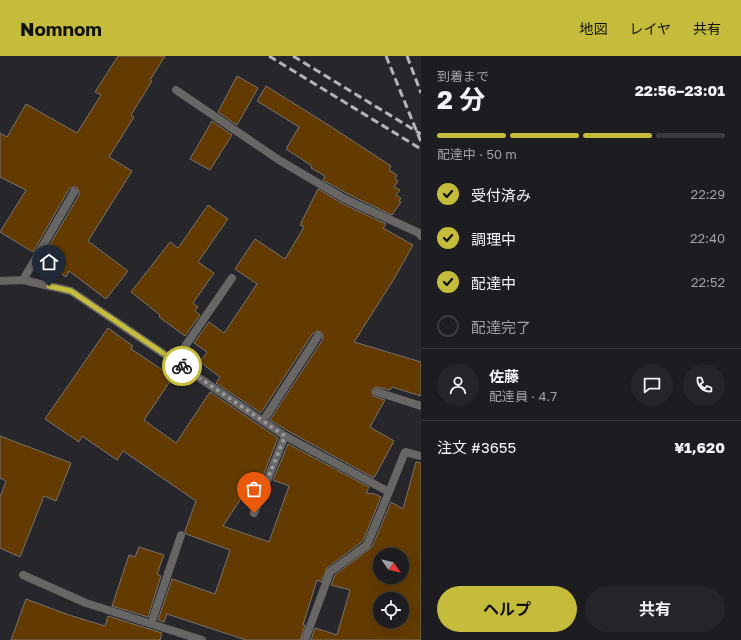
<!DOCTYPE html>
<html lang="ja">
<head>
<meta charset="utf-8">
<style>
  body { margin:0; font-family:"Golos Text","Noto Sans JP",sans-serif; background:#252529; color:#f1f3f6; height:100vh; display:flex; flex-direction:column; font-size:15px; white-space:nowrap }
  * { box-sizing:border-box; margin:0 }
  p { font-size:13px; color:#a0a1a5 }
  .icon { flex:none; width:22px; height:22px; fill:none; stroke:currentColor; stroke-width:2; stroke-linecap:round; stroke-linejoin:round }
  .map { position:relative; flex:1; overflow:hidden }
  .sheet { display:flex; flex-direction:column; background:#1d1c20; width:320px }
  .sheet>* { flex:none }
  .needle { width:26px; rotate:124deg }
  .tools { position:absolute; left:373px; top:492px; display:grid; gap:8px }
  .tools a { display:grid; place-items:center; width:36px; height:36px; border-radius:50%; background:#1d1c20; box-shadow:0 4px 16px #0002,0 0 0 1px #3b3a3e; font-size:20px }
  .pin { position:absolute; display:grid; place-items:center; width:34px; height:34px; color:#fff; margin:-41px -17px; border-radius:50% 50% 50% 0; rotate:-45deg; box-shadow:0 0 4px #0007 }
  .pin .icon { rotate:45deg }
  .courier { position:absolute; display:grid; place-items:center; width:40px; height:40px; margin:-20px; border:3px solid #c6bc3c; border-radius:50%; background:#fff; color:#222; box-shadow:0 1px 5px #0007 }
  .summary em { font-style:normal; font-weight:700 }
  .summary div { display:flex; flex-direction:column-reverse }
  .summary { display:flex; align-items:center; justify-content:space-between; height:68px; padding:0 16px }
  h1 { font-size:26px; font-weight:700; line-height:30px }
  .bar { display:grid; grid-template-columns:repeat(4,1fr); gap:6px 4px; align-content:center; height:48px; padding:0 16px }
  .bar i { height:5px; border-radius:3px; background:#3b3a3e }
  .bar .selected { background:#c6bc3c }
  .bar p { grid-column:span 4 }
  .line { display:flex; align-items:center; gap:10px; padding:0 16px; border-top:1px solid #3b3a3e }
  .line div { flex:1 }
  .round { display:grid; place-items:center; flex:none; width:42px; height:42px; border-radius:21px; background:#252529 }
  ol { padding:0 16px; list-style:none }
  li { display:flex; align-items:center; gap:12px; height:44px }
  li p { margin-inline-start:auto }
  li .icon { padding:4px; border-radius:50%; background:#c6bc3c; color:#111; stroke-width:4 }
  li:last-child { color:#a0a1a5 }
  li i { width:22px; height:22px; border:2px solid #3b3a3e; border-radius:50% }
  .cta { display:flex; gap:8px; margin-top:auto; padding:8px 16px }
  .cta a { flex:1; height:46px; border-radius:24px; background:#c6bc3c; color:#111; font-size:16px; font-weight:700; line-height:46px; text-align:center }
  .cta a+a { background:#252529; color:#f1f3f6 }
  header { display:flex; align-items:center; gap:24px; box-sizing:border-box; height:56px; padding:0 20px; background:#c6bc3c; color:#111 }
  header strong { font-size:19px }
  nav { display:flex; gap:22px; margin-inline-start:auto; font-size:14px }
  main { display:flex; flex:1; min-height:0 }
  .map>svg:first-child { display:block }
  .building { fill:#633b00; stroke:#797470; fill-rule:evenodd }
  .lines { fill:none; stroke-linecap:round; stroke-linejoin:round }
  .lane { stroke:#676664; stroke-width:8 }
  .street { stroke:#676664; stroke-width:8 }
  .rail { stroke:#b5b4b8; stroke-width:3; stroke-dasharray:8 4; stroke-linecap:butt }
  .done { stroke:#99989c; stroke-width:4; stroke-dasharray:0 7.2 }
  .route { stroke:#c6bc3c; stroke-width:5 }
</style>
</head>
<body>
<header>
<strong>Nomnom</strong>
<nav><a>地図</a><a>レイヤ</a><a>共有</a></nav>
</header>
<main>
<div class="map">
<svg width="421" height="584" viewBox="0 0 421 584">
  <rect width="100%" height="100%" fill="#27262b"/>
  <!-- building -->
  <g class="building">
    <path d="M118 0H165L150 24 152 25 131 59 134 61 109 101 132 115 88 185 128 215 106 243 69 215 66 221 60 217 58 220 43 211 46 205 42 202 79 139V136L77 131H74L69 133 33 196 0 176 26 134 0 121V77L7 81 26 48 77 77 101 39 95 36Z"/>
    <path d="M237 20 258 32 237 69 218 56Z"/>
    <path d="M266 30 330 70 391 110 389 114 397 119 395 123 398 125 394 131 400 134 396 139 401 142 399 145 401 146 392 159 348 138 323 124 325 120 311 112 312 110 286 93 299 71 257 45Z"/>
    <path d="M212 65 232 79 210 114 190 103Z"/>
    <path d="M318 133 343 148 386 168 383 172 413 189 394 223 354 286 421 306V340L392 331 390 334 376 331 372 334 373 340 385 344 370 371 394 385 374 422 288 375 270 364 323 283V280L321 276 318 275 313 277 261 357 216 327 220 321 200 306 207 296 194 287 209 266 224 277 257 228 235 213 255 183 285 203 304 171 300 169Z"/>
    <path d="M208 149 228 163 198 206 214 217 193 247 198 251 195 255 200 259 185 280 159 261 160 259 131 236 170 186 178 192Z"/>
    <path d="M108 272 133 290 131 293 173 321 144 364 176 387 210 336 278 382 263 420 257 418 223 470 269 486 289 430 273 424 288 388 369 431 366 437 375 438 381 441 363 485 327 512 321 526 317 524 303 569H305L300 584H246L167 558 164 566 158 564 172 523 215 538 230 494 186 478 185 475 196 445 123 395 117 404 82 380 79 386 45 363Z"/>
    <path d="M0 380 71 407 56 445 44 440 20 501 0 492V441L6 425 0 422Z"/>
    <path d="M416 406 421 407V584H311L315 572 337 579 350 534 331 529 335 519 372 491 391 446 403 453ZM380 499H402V521H380ZM380 543H402V565H380Z"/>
    <path d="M139 491 164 499 157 518 161 520 148 561 112 550 129 499 135 501Z"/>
    <path d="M26 543 69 559 105 570 108 560 162 577 160 584H11Z"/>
  </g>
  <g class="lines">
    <!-- lane -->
    <g class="lane">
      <path d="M23 224 74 136"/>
      <path d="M175 305 232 222"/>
      <path d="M377 336 421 350"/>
      <path d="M263 365 318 280"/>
      <path d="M389 436 405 396 421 400"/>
      <path d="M254 457 285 380"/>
      <path d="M151 568 181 479"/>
    </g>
    <!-- street -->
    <g class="street">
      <path d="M176 34 279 104 345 143 419 177 421 180"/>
      <path d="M0 225 23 224 71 235 285 380 389 436 367 489 330 516 305 584"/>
      <path d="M23 519 86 547 202 584"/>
    </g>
    <!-- rail -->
    <g class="rail">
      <path d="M269 0 421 93"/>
      <path d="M293 0 421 78"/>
      <path d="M386 0 421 86"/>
      <path d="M407 0 421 37"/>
    </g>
  </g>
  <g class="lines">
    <!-- done -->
    <path class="done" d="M182 310 285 380 254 457"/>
    <!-- route -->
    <path class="route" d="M49 230 71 235 182 310"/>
  </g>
</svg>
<div class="tools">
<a><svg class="needle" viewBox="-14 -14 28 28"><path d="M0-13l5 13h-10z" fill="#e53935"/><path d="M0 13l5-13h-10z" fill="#a0a1a5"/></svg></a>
<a><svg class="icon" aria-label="locate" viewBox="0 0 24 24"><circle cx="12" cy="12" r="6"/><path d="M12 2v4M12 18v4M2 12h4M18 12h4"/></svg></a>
</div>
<div class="pin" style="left:254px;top:457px;background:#ea580c"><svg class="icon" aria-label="bag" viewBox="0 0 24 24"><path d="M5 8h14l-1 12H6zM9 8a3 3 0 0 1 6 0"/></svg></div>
<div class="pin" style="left:49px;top:230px;background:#1f2937"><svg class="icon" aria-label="home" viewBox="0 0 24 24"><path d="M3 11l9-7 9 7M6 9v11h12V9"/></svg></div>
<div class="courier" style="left:182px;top:310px"><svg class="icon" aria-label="bike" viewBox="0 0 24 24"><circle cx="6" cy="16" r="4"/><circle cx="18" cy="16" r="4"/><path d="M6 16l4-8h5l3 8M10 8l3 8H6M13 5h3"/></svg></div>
</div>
<section class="sheet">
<div class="summary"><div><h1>2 分</h1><p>到着まで</p></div><em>22:56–23:01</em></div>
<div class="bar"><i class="selected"></i><i class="selected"></i><i class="selected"></i><i></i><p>配達中 · 50 m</p></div>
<ol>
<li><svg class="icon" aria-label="check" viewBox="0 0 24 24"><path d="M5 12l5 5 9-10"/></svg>受付済み<p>22:29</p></li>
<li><svg class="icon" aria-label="check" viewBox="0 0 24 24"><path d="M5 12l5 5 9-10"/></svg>調理中<p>22:40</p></li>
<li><svg class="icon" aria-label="check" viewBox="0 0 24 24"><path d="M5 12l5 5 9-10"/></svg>配達中<p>22:52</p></li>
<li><i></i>配達完了</li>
</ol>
<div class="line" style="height:72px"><a class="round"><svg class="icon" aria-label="person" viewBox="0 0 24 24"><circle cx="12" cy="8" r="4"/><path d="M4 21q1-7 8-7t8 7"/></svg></a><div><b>佐藤</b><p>配達員 · 4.7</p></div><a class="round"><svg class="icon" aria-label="chat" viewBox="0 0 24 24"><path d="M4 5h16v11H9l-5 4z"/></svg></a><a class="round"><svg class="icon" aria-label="phone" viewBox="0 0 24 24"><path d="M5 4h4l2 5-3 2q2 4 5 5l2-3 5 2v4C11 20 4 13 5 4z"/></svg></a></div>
<div class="line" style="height:52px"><div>注文 #3655</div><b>¥1,620</b></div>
<div class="cta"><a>ヘルプ</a><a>共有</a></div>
</section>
</main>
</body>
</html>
